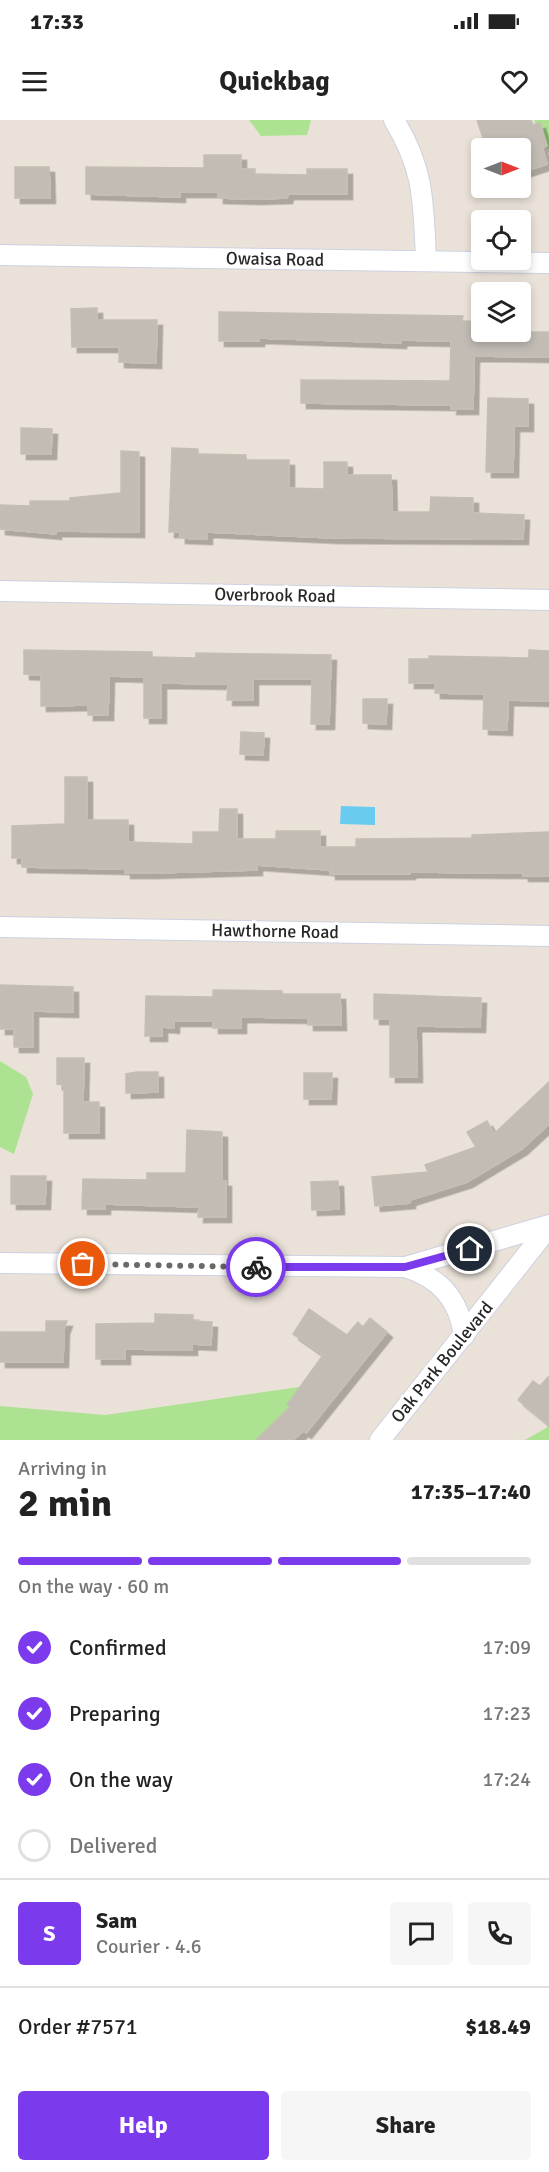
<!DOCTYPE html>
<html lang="en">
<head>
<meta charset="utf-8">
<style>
  body { margin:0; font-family:Signika,sans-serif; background:#f6f6f6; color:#222; height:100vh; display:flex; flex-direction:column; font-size:22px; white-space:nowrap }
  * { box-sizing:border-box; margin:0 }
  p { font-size:20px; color:#767676 }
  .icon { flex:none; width:33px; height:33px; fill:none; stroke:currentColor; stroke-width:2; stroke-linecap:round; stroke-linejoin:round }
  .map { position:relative; height:1320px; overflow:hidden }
  .side { display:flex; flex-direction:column; background:#fff; flex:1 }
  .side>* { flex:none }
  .needle { width:39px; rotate:90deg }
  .buttons { position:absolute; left:471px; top:18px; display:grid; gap:12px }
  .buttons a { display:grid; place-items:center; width:60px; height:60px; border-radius:6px; background:#fff; box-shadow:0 3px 9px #0003; font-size:30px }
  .pin { position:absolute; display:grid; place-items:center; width:51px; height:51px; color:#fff; margin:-26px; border:3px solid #fff; border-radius:50%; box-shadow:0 2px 6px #0007 }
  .courier { position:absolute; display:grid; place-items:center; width:60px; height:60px; margin:-30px; border:4px solid #7c3aed; border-radius:50%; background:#fff; color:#222; box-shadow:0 2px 8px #0007 }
  .headline em { font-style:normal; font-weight:700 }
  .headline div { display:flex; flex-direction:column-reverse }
  .headline { display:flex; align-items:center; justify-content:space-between; height:102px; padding:0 18px }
  h1 { font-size:39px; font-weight:700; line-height:45px }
  .bar { display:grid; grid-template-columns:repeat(4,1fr); gap:9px 6px; align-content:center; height:72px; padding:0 18px }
  .bar i { height:8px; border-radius:4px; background:#e0e0e0 }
  .bar .current { background:#7c3aed }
  .bar p { grid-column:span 4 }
  .line { display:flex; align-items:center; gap:15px; padding:0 18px; border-top:2px solid #e0e0e0 }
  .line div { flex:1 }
  .round { display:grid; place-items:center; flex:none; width:63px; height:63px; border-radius:6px; background:#f6f6f6 }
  ol { padding:0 18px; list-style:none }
  li { display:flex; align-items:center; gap:18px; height:66px }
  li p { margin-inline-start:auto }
  li .icon { padding:6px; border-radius:50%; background:#7c3aed; color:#fff; stroke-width:4 }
  li:last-child { color:#767676 }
  li i { width:33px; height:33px; border:3px solid #e0e0e0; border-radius:50% }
  .primary-button { display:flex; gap:12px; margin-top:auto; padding:12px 18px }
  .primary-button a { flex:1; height:69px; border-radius:6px; background:#7c3aed; color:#fff; font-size:24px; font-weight:700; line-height:69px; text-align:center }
  .primary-button a+a { background:#f6f6f6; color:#222 }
  .status { display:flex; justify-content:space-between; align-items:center; height:42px; padding:0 30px; background:#fff; direction:ltr }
  .status svg { height:16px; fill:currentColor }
  header { display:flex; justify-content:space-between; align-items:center; height:78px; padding:0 18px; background:#fff; font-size:27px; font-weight:700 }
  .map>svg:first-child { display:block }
  .green { fill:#ade292 }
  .water { fill:#68cbef }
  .building { fill:#c2bcb5; stroke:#c5beb2; stroke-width:1.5; filter:url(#shadow) }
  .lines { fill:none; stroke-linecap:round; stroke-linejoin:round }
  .street-casing { stroke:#cdd1e1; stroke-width:22 }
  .street { stroke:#fff; stroke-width:20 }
  .done { stroke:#6b6865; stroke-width:6; stroke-dasharray:0 10.8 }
  .route { stroke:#7c3aed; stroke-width:8 }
  .labels { text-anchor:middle; stroke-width:6; stroke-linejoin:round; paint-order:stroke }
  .street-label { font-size:18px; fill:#272727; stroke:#fff }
</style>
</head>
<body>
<div class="status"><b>17:33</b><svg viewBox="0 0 49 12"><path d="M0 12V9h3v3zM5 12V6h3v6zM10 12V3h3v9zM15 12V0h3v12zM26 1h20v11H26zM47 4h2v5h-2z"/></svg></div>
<header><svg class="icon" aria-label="menu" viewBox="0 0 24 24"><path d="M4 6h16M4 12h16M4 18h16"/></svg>Quickbag<svg class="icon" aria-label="heart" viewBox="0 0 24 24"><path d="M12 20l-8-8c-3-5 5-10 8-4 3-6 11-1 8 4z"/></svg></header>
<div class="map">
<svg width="549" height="1320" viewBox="0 0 549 1320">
  <defs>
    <filter id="shadow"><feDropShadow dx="5.5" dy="5.5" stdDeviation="0" flood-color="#0004"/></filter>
  </defs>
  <rect width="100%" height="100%" fill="#eae2d8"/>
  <!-- green -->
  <g class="green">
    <path d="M249 0H311L307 15 261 16Z"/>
    <path d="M534 0H549V29L545 27Z"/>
    <path d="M0 941 26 957 33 974 14 1034 0 1027Z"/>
    <path d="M299 1267 280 1320H0V1286L105 1295Z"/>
    <path d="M549 1306V1320H525L546 1308Z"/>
  </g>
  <!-- water -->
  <path class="water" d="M341 686 375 687V705L340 704Z"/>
  <!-- building -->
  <g class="building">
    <path d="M477 0H531L533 5 540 3 547 26 542 27 547 44 520 53V28H512L510 20 486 27Z"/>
    <path d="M204 35H241V49H255V54L307 55V49H347V74H288L287 78 255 79 218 78V72H180V77L86 74V47L204 48Z"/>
    <path d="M15 47H49L50 78H15Z"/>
    <path d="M97 188V200H157L156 243 119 242V227H72L71 189Z"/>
    <path d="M219 192 463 196 462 201 482 202V212H549V237L474 236 473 289H451L452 285 301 283V260L450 261 451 221 401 220V223L259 218V221H219Z"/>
    <path d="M488 278 528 279V306H514L513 352H486Z"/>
    <path d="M21 308 52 309 51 334H21Z"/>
    <path d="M172 328 198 329V334L246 335V340H289V368L324 369V342H347V355H391L392 392H430L431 377 473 378V393L524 395 523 419 334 418 207 412V419L180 418V412H169Z"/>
    <path d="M121 331 139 332V412L56 411V414L0 409V385L30 386V381H70V378L121 373Z"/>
    <path d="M24 530 152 532V537L196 538V533L331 535 329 604H311L312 559H253V580H227L228 564 161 563V598H144V557L109 556 108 595H88V585L41 586V555L24 554Z"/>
    <path d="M529 530 549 531V581L508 580 507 610 483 609 484 574 435 573V563H409V539H429V536L529 538Z"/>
    <path d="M363 579H387L386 604 363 603Z"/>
    <path d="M241 612 264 613 263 635 240 634Z"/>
    <path d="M65 657H87V700H128V722L193 724V712H219L220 689H237V719H276V711H320V727H356V719L472 718V715L549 712V756H523V753L410 752V754H330V750L257 745V750L152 753H125V749L22 747V738H12V706L65 704Z"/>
    <path d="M0 865 73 867V892L33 891V927H14V909H0Z"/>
    <path d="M213 870 282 871V874H340L341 905H308V898L241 897V908H213V901H174V908L162 907V916H145L146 876 213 877Z"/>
    <path d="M374 874 481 878 480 907 416 906 417 957H390V899H374Z"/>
    <path d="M57 938H84L83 982H99V1013H64V965L57 964Z"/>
    <path d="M137 952H158V972L126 973V954Z"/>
    <path d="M304 953H332L331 979H304Z"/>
    <path d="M549 962V1004L522 1029 467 1062 410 1080V1083L375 1086 372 1057 428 1052 425 1045 476 1027 467 1012 487 1001 494 1014Z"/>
    <path d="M187 1010 222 1012V1061H226V1097H198L199 1087 105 1084V1089H82L83 1059 147 1060V1053H186Z"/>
    <path d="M11 1056H46L45 1084H11Z"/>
    <path d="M338 1061 339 1089 312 1090 311 1062Z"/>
    <path d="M309 1189 347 1215 358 1202 363 1207 370 1198 387 1212 306 1313 303 1311 293 1320H256L290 1287 287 1285 323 1235 293 1214Z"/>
    <path d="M155 1194 193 1195V1201L212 1202 211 1225 192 1224V1230L125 1229V1239H96V1204L155 1203Z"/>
    <path d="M46 1201H67L64 1209 63 1242H0V1212H46Z"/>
    <path d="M549 1256V1305L518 1280 533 1261 540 1266Z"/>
  </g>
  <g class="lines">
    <!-- street casing -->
    <g class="street-casing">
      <g id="street">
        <path d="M394 0C425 51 423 82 426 139"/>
        <path d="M0 135 549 143"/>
        <path d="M0 471 549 480"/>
        <path d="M0 807 549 816"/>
        <path d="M0 1143 405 1147 549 1105"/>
        <path d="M405 1147C440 1158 459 1179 464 1216"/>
        <path d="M380 1320 549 1107"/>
      </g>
    </g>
    <!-- street -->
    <use href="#street" class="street"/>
  </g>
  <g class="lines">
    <!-- done -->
    <path class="done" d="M83 1144 256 1147"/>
    <!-- route -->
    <path class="route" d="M256 1147H405L470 1129"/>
  </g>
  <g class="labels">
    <!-- street labels -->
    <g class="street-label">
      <text transform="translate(275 139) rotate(1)" y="6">Owaisa Road</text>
      <text transform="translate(275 475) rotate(1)" y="6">Overbrook Road</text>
      <text transform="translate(275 811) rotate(1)" y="6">Hawthorne Road</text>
      <text transform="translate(442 1242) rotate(-51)" y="6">Oak Park Boulevard</text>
    </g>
  </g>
</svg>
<div class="buttons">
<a><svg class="needle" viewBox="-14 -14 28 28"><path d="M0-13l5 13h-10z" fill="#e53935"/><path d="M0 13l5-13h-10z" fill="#767676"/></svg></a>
<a><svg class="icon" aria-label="locate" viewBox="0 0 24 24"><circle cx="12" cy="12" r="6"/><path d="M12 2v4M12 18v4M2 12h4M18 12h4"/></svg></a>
<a><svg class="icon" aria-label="layers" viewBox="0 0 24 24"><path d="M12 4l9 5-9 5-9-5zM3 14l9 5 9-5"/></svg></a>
</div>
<div class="pin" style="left:83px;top:1144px;background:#ea580c"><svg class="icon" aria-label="bag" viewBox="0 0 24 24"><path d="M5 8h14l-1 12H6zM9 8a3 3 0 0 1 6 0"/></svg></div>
<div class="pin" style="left:470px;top:1129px;background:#1f2937"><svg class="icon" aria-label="home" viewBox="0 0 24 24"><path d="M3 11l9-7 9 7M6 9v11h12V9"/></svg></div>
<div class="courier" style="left:256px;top:1147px"><svg class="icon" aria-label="bike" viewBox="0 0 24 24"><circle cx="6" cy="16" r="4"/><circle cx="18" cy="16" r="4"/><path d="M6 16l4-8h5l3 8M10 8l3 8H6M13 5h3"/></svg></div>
</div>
<section class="side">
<div class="headline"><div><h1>2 min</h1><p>Arriving in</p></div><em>17:35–17:40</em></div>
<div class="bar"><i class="current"></i><i class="current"></i><i class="current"></i><i></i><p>On the way · 60 m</p></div>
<ol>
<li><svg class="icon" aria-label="check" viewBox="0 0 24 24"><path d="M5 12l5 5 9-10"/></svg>Confirmed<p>17:09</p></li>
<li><svg class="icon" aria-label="check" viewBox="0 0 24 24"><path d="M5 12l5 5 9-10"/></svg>Preparing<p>17:23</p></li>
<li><svg class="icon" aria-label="check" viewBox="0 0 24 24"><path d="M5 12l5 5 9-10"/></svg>On the way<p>17:24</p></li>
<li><i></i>Delivered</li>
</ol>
<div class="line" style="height:108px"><b class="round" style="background:#7c3aed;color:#fff">S</b><div><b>Sam</b><p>Courier · 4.6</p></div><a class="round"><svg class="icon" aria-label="chat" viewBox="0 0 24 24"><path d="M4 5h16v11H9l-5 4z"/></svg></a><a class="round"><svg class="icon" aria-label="phone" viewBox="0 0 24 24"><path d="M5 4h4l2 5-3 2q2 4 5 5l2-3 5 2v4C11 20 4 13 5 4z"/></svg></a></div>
<div class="line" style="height:78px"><div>Order #7571</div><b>$18.49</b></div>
<div class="primary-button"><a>Help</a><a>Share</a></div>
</section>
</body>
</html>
